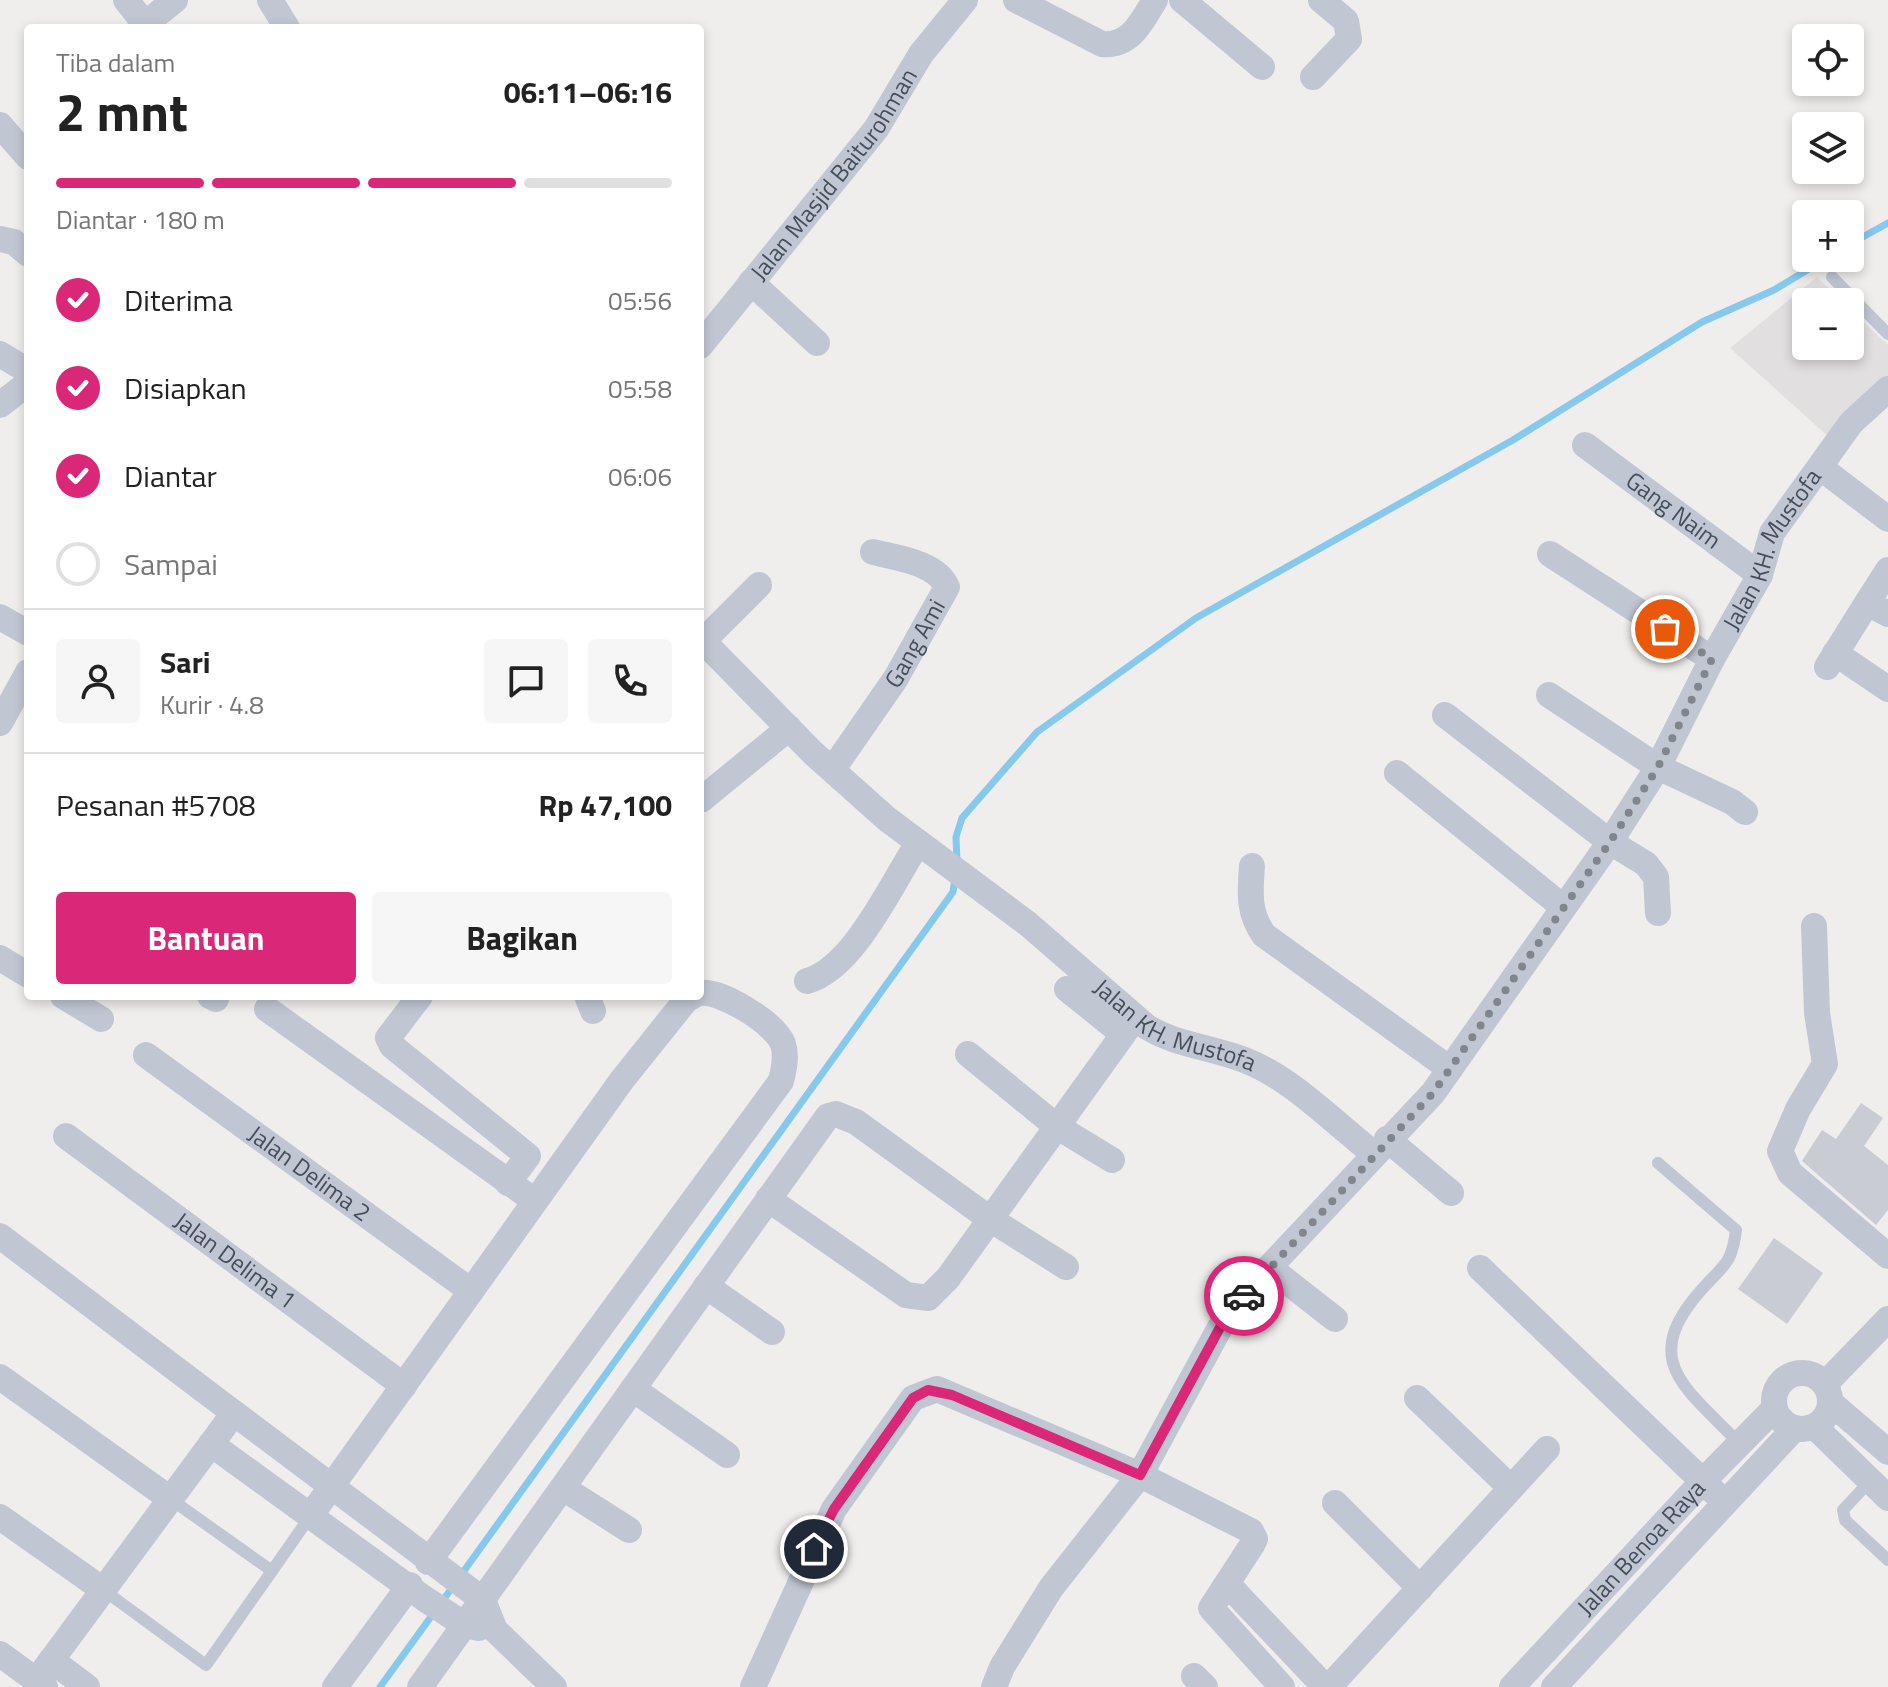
<!DOCTYPE html>
<html lang="id">
<head>
<meta charset="utf-8">
<style>
  body { margin:0; font-family:"Titillium Web",sans-serif; background:#f6f6f6; color:#222; height:100vh; display:flex; flex-direction:column; font-size:30px; white-space:nowrap }
  * { box-sizing:border-box; margin:0 }
  p { font-size:26px; color:#767676 }
  .icon { flex:none; width:44px; height:44px; fill:none; stroke:currentColor; stroke-width:2; stroke-linecap:round; stroke-linejoin:round }
  .map { position:relative; flex:1; overflow:hidden }
  .side { position:absolute; left:24px; top:24px; width:680px; height:976px; display:flex; flex-direction:column; background:#fff; border-radius:8px; box-shadow:0 4px 12px #0003 }
  .side>* { flex:none }
  .controls { position:absolute; left:1792px; top:24px; display:grid; gap:16px }
  .controls a { display:grid; place-items:center; width:72px; height:72px; border-radius:8px; background:#fff; box-shadow:0 4px 12px #0003; font-size:40px }
  .pin { position:absolute; display:grid; place-items:center; width:68px; height:68px; color:#fff; margin:-34px; border:4px solid #fff; border-radius:50%; box-shadow:0 2px 8px #0007 }
  .courier { position:absolute; display:grid; place-items:center; width:80px; height:80px; margin:-40px; border:6px solid #db2777; border-radius:50%; background:#fff; color:#222; box-shadow:0 2px 10px #0007 }
  .headline em { font-style:normal; font-weight:700 }
  .headline div { display:flex; flex-direction:column-reverse }
  .headline { display:flex; align-items:center; justify-content:space-between; height:136px; padding:0 32px }
  h1 { font-size:52px; font-weight:700; line-height:60px }
  .bar { display:grid; grid-template-columns:repeat(4,1fr); gap:12px 8px; align-content:center; height:96px; padding:0 32px }
  .bar i { height:10px; border-radius:6px; background:#e0e0e0 }
  .bar .active { background:#db2777 }
  .bar p { grid-column:span 4 }
  .line { display:flex; align-items:center; gap:20px; padding:0 32px; border-top:2px solid #e0e0e0 }
  .line div { flex:1 }
  .round { display:grid; place-items:center; flex:none; width:84px; height:84px; border-radius:8px; background:#f6f6f6 }
  ol { padding:0 32px; list-style:none }
  li { display:flex; align-items:center; gap:24px; height:88px }
  li p { margin-inline-start:auto }
  li .icon { padding:8px; border-radius:50%; background:#db2777; color:#fff; stroke-width:4 }
  li:last-child { color:#767676 }
  li i { width:44px; height:44px; border:4px solid #e0e0e0; border-radius:50% }
  .button { display:flex; gap:16px; margin-top:auto; padding:16px 32px }
  .button a { flex:1; height:92px; border-radius:8px; background:#db2777; color:#fff; font-size:32px; font-weight:700; line-height:92px; text-align:center }
  .button a+a { background:#f6f6f6; color:#222 }
  .map>svg:first-child { display:block }
  .education { fill:#e1dfdf }
  .lines { fill:none; stroke-linecap:round; stroke-linejoin:round }
  .stream { stroke:#86c9ed; stroke-width:7 }
  .building { fill:#c9ccd3 }
  .lane { stroke:#c0c7d3; stroke-width:12 }
  .street { stroke:#c0c7d3; stroke-width:26 }
  .done { stroke:#81868e; stroke-width:8; stroke-dasharray:0 14.4 }
  .route { stroke:#db2777; stroke-width:10 }
  .labels { text-anchor:middle; stroke-width:8; stroke-linejoin:round; paint-order:stroke }
  .street-label { font-size:24px; fill:#454e5b; stroke:#fff }
</style>
</head>
<body>
<div class="map">
<svg width="1888" height="1687" viewBox="0 0 1888 1687">
  <rect width="100%" height="100%" fill="#f0eeed"/>
  <!-- education -->
  <path class="education" d="M1817 277 1843 302H1806V346H1850V309L1888 345V383L1831 439 1730 348Z"/>
  <g class="lines">
    <!-- stream -->
    <g class="stream">
      <path d="M1850 244 1888 223"/>
      <path d="M957 862 956 837 962 818 1037 732 1196 618 1513 440 1702 322 1774 290 1827 258"/>
      <path d="M461 1575 953 892 955 878"/>
      <path d="M380 1687 454 1585"/>
    </g>
  </g>
  <!-- building -->
  <g class="building">
    <path d="M1861 1103 1883 1118 1864 1146 1888 1165V1210L1876 1225 1802 1161 1822 1130 1836 1139Z"/>
    <path d="M1774 1238 1823 1273 1787 1324 1738 1289Z"/>
  </g>
  <g class="lines">
    <!-- lane -->
    <g class="lane">
      <path d="M1832 277 1888 334"/>
      <path d="M1658 1163 1736 1230C1732 1263 1725 1264 1704 1287 1637 1360 1685 1387 1739 1443"/>
      <path d="M1870 1481 1843 1510 1845 1520 1888 1560"/>
      <path d="M272 1571 311 1515"/>
      <path d="M102 1589 206 1665 272 1571 169 1498"/>
    </g>
    <!-- street -->
    <g class="street">
      <path d="M126 0 145 24"/>
      <path d="M270 0 287 28"/>
      <path d="M1016 0 1102 44C1131 47 1142 21 1155 0"/>
      <path d="M1182 0 1262 67"/>
      <path d="M140 28 175 0"/>
      <path d="M1313 77 1349 39 1346 21 1321 0"/>
      <path d="M0 125 28 157"/>
      <path d="M0 239 14 242 28 254"/>
      <path d="M751 282 817 343"/>
      <path id="s1" d="M700 346 876 129 921 54 965 0"/>
      <path d="M0 354 28 371"/>
      <path d="M0 405 28 383"/>
      <path id="s2" d="M1585 445 1760 575"/>
      <path d="M1821 468 1888 519"/>
      <path d="M1550 554 1712 659"/>
      <path d="M1888 570 1867 603 1888 614"/>
      <path d="M0 617 28 633"/>
      <path id="s3" d="M700 638 813 753 887 819 1028 924 1147 1027C1178 1046 1214 1047 1247 1061 1294 1080 1334 1123 1373 1153"/>
      <path d="M703 641 759 585"/>
      <path d="M1835 653 1888 689"/>
      <path d="M1827 667 1867 603"/>
      <path d="M1549 695 1658 767 1732 802 1745 812"/>
      <path d="M1445 715 1610 842 1646 864 1656 877 1658 913"/>
      <path d="M0 723 28 672"/>
      <path id="s4" d="M833 769 896 678 947 587C936 562 896 558 873 552"/>
      <path d="M1397 773 1563 907"/>
      <path d="M701 800 789 728"/>
      <path d="M1252 866C1250 893 1248 912 1264 935L1450 1069"/>
      <path d="M1814 926 1817 1013 1825 1064 1798 1109 1780 1151 1790 1173 1888 1256"/>
      <path d="M0 958 28 975"/>
      <path d="M807 981C854 968 892 883 918 843"/>
      <path d="M1067 989 1123 1034"/>
      <path d="M63 996 101 1019"/>
      <path d="M210 996 216 999"/>
      <path d="M420 996 388 1038 392 1046 528 1156 508 1183"/>
      <path d="M587 996 593 1011"/>
      <path d="M267 1009 535 1201"/>
      <path d="M968 1054 1056 1126 1112 1160"/>
      <path id="s5" d="M146 1055 471 1291"/>
      <path id="s6" d="M66 1136 404 1386"/>
      <path d="M1387 1139 1451 1193"/>
      <path d="M768 1199 906 1295 928 1298 948 1278 1135 1018"/>
      <path d="M0 1236 234 1413 36 1681"/>
      <path d="M1480 1268 1714 1492"/>
      <path d="M1271 1269 1335 1319"/>
      <path d="M706 1286 772 1332"/>
      <circle cx="1802" cy="1401" r="28"/>
      <path d="M0 1377 169 1498"/>
      <path d="M1825 1384 1888 1319"/>
      <path d="M633 1389 727 1455"/>
      <path d="M1417 1398 1511 1488"/>
      <path d="M1831 1403 1888 1452"/>
      <path d="M234 1413 483 1600 495 1630 554 1687"/>
      <path d="M1815 1427 1888 1498"/>
      <path d="M211 1444 425 1599 465 1625 479 1628"/>
      <path d="M563 1488 629 1530"/>
      <path d="M1335 1503 1420 1588"/>
      <path d="M311 1515 622 1080 686 1000 693 996"/>
      <path d="M0 1517 102 1589"/>
      <path d="M428 1562 781 1081C784 1069 787 1056 783 1044 775 1023 721 990 700 993"/>
      <path d="M1234 1591 1325 1687"/>
      <path d="M0 1654 45 1687"/>
      <path d="M51 1660 87 1687"/>
      <path d="M1194 1676 1205 1687"/>
      <path d="M335 1687 410 1585"/>
      <path d="M420 1687 828 1116 836 1114 856 1122 990 1219 1066 1267"/>
      <path d="M753 1687 834 1509 913 1398 937 1389 1140 1475 1251 1531 1255 1539 1252 1545 1211 1608 1282 1687"/>
      <path id="s7" d="M994 1687 1002 1667 1051 1588 1140 1475 1230 1309 1433 1093 1610 842 1658 767 1712 659 1760 575 1772 533 1851 423 1888 389"/>
      <path d="M1329 1687 1547 1449"/>
      <path id="s8" d="M1512 1687 1703 1481 1774 1409"/>
      <path d="M1554 1687 1794 1429"/>
    </g>
  </g>
  <g class="lines">
    <!-- done -->
    <path class="done" d="M1244 1296 1433 1093 1610 842 1658 767 1712 659 1665 629"/>
    <!-- route -->
    <path class="route" d="M814 1549 834 1509 913 1398 928 1390 952 1395 1140 1475 1230 1309 1244 1296"/>
  </g>
  <g class="labels">
    <!-- street labels -->
    <g class="street-label">
      <text dy="8" stroke="none"><textPath href="#s1" startOffset="218">Jalan Masjid Baiturohman</textPath></text>
      <text dy="8" stroke="none"><textPath href="#s2" startOffset="110">Gang Naim</textPath></text>
      <text dy="8" stroke="none"><textPath href="#s7" startOffset="1386">Jalan KH. Mustofa</textPath></text>
      <text dy="8" stroke="none"><textPath href="#s4" startOffset="150">Gang Ami</textPath></text>
      <text dy="8" stroke="none"><textPath href="#s3" startOffset="618">Jalan KH. Mustofa</textPath></text>
      <text dy="8" stroke="none"><textPath href="#s5" startOffset="202">Jalan Delima 2</textPath></text>
      <text dy="8" stroke="none"><textPath href="#s6" startOffset="210">Jalan Delima 1</textPath></text>
      <text dy="8" stroke="none"><textPath href="#s8" startOffset="190">Jalan Benoa Raya</textPath></text>
    </g>
  </g>
</svg>
<div class="controls">
<a><svg class="icon" aria-label="locate" viewBox="0 0 24 24"><circle cx="12" cy="12" r="6"/><path d="M12 2v4M12 18v4M2 12h4M18 12h4"/></svg></a>
<a><svg class="icon" aria-label="layers" viewBox="0 0 24 24"><path d="M12 4l9 5-9 5-9-5zM3 14l9 5 9-5"/></svg></a>
<a>+</a>
<a>−</a>
</div>
<div class="pin" style="left:1665px;top:629px;background:#ea580c"><svg class="icon" aria-label="bag" viewBox="0 0 24 24"><path d="M5 8h14l-1 12H6zM9 8a3 3 0 0 1 6 0"/></svg></div>
<div class="pin" style="left:814px;top:1549px;background:#1f2937"><svg class="icon" aria-label="home" viewBox="0 0 24 24"><path d="M3 11l9-7 9 7M6 9v11h12V9"/></svg></div>
<div class="courier" style="left:1244px;top:1296px"><svg class="icon" aria-label="car" viewBox="0 0 24 24"><path d="M5 17H2v-5l4-1 3-4h7l3 4 3 1v5h-3M9 17h6M6 11h13"/><circle cx="7" cy="17" r="2"/><circle cx="17" cy="17" r="2"/></svg></div>
<section class="side">
<div class="headline"><div><h1>2 mnt</h1><p>Tiba dalam</p></div><em>06:11–06:16</em></div>
<div class="bar"><i class="active"></i><i class="active"></i><i class="active"></i><i></i><p>Diantar · 180 m</p></div>
<ol>
<li><svg class="icon" aria-label="check" viewBox="0 0 24 24"><path d="M5 12l5 5 9-10"/></svg>Diterima<p>05:56</p></li>
<li><svg class="icon" aria-label="check" viewBox="0 0 24 24"><path d="M5 12l5 5 9-10"/></svg>Disiapkan<p>05:58</p></li>
<li><svg class="icon" aria-label="check" viewBox="0 0 24 24"><path d="M5 12l5 5 9-10"/></svg>Diantar<p>06:06</p></li>
<li><i></i>Sampai</li>
</ol>
<div class="line" style="height:144px"><a class="round"><svg class="icon" aria-label="person" viewBox="0 0 24 24"><circle cx="12" cy="8" r="4"/><path d="M4 21q1-7 8-7t8 7"/></svg></a><div><b>Sari</b><p>Kurir · 4.8</p></div><a class="round"><svg class="icon" aria-label="chat" viewBox="0 0 24 24"><path d="M4 5h16v11H9l-5 4z"/></svg></a><a class="round"><svg class="icon" aria-label="phone" viewBox="0 0 24 24"><path d="M5 4h4l2 5-3 2q2 4 5 5l2-3 5 2v4C11 20 4 13 5 4z"/></svg></a></div>
<div class="line" style="height:104px"><div>Pesanan #5708</div><b>Rp 47,100</b></div>
<div class="button"><a>Bantuan</a><a>Bagikan</a></div>
</section>
</div>
</body>
</html>
